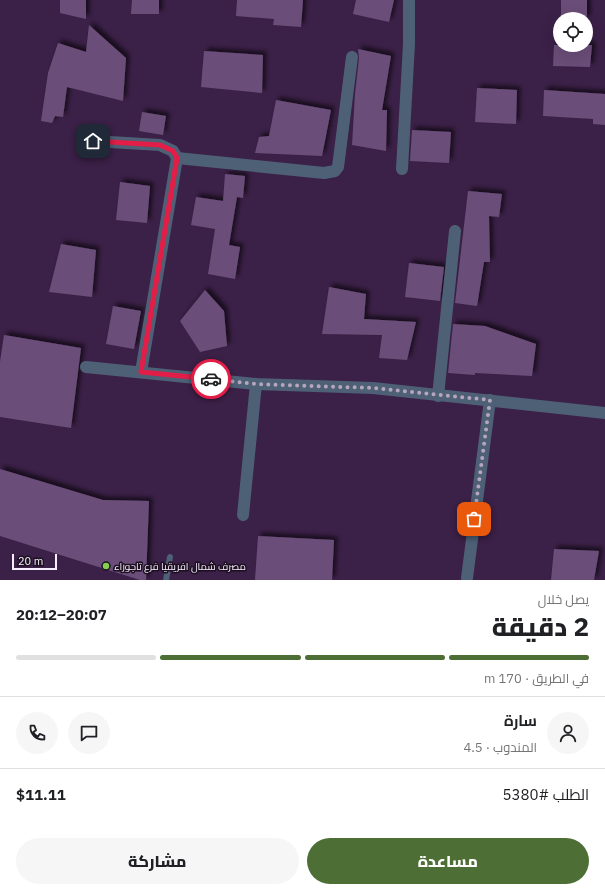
<!DOCTYPE html>
<html lang="ar">
<head>
<meta charset="utf-8">
<style>
  body { margin:0; font-family:"IBM Plex Sans",Cairo,sans-serif; background:#f6f6f6; color:#202124; direction:rtl; height:100vh; display:flex; flex-direction:column; font-size:15px; white-space:nowrap }
  * { box-sizing:border-box; margin:0 }
  p { font-size:13px; color:#757577 }
  .icon { flex:none; width:22px; height:22px; fill:none; stroke:currentColor; stroke-width:2; stroke-linecap:round; stroke-linejoin:round }
  .map { position:relative; height:580px; overflow:hidden; direction:ltr }
  .panel { display:flex; flex-direction:column; background:#fff; flex:1 }
  .panel>* { flex:none }
  .buttons { position:absolute; left:553px; top:12px; display:grid; gap:8px }
  .buttons a { display:grid; place-items:center; width:40px; height:40px; border-radius:50%; background:#fff; box-shadow:0 4px 16px #0002; font-size:20px }
  .scale { position:absolute; left:12px; bottom:10px; width:45px; box-sizing:border-box; padding-left:4px; border:2px solid #f8eefd; border-top:0; font-size:11px; line-height:14px; white-space:nowrap; color:#f8eefd; -webkit-text-stroke:3px #1c1021; paint-order:stroke }
  .pin { position:absolute; display:grid; place-items:center; width:34px; height:34px; color:#fff; margin:-17px; border-radius:8px; box-shadow:0 2px 6px #0006 }
  .courier { position:absolute; display:grid; place-items:center; width:40px; height:40px; margin:-20px; border:3px solid #e11d48; border-radius:50%; background:#fff; color:#222; box-shadow:0 1px 5px #0007 }
  .overview em { font-style:normal; font-weight:800 }
  .overview div { display:flex; flex-direction:column-reverse }
  .overview { display:flex; align-items:center; justify-content:space-between; height:68px; padding:0 16px }
  h1 { font-size:26px; font-weight:800; line-height:30px }
  .bar { display:grid; grid-template-columns:repeat(4,1fr); gap:6px 4px; align-content:center; height:48px; padding:0 16px }
  .bar i { height:5px; border-radius:3px; background:#e0e0e0 }
  .bar .selected { background:#4d6f36 }
  .bar p { grid-column:span 4 }
  .line { display:flex; align-items:center; gap:10px; padding:0 16px; border-top:1px solid #e0e0e0 }
  .line div { flex:1 }
  .round { display:grid; place-items:center; flex:none; width:42px; height:42px; border-radius:21px; background:#f6f6f6 }
  .button { display:flex; gap:8px; margin-top:auto; padding:8px 16px }
  .button a { flex:1; height:46px; border-radius:24px; background:#4d6f36; color:#fff; font-size:16px; font-weight:800; line-height:46px; text-align:center }
  .button a+a { background:#f6f6f6; color:#202124 }
  .map>svg:first-child { display:block }
  .building { fill:#6a4e78; filter:url(#shadow) }
  .lines { fill:none; stroke-linecap:round; stroke-linejoin:round }
  .service { stroke:#4e6076; stroke-width:6 }
  .minor { stroke:#4e6076; stroke-width:12 }
  .done { stroke:#b6a6bd; stroke-width:4; stroke-dasharray:0 7.2 }
  .route { stroke:#e11d48; stroke-width:5 }
  .poi-dot { fill:#84cf4d; stroke:#1c1021; stroke-width:1.5 }
  .labels { text-anchor:middle; stroke-width:3; stroke-linejoin:round; paint-order:stroke }
  .poi-label { font-size:10px; fill:#f8eefd; stroke:#1c1021; text-anchor:start }
</style>
</head>
<body>
<div class="map">
<svg width="605" height="580" viewBox="0 0 605 580">
  <defs>
    <filter id="shadow"><feDropShadow dx="3.5" dy="-3.5" stdDeviation="2" flood-color="#0009"/></filter>
  </defs>
  <rect width="100%" height="100%" fill="#3b2047"/>
  <!-- building -->
  <g class="building">
    <path d="M60 0H86V19L60 13Z"/>
    <path d="M132 0H159V14H131Z"/>
    <path d="M237 0H303L301 27 273 25 274 19 236 16Z"/>
    <path d="M356 0H394L389 22 353 14Z"/>
    <path d="M561 0H587V19L561 18Z"/>
    <path d="M89 25 126 58 123 101 67 87 63 117 55 116 52 123 41 121 48 73 58 43 86 52Z"/>
    <path d="M554 45H592L590 67 553 66Z"/>
    <path d="M358 49 391 56 382 110H387L386 151 352 145 355 94 359 58Z"/>
    <path d="M204 51 263 55 262 93 201 87Z"/>
    <path d="M477 88 517 90 516 124 475 122Z"/>
    <path d="M544 90 605 94V125L593 124V119L543 116Z"/>
    <path d="M276 100 331 110 322 156 255 153 259 137 269 136Z"/>
    <path d="M142 112 166 116 163 135 139 131Z"/>
    <path d="M412 130 451 132 449 163 410 161Z"/>
    <path d="M225 174 245 176 243 198 237 197 229 245 240 247 235 279 208 274 215 229 191 225 196 197 223 201Z"/>
    <path d="M120 182 150 186 147 223 116 220Z"/>
    <path d="M468 191 502 194 499 217 489 216 490 262H484L477 306 455 303Z"/>
    <path d="M61 244 96 250 92 297 49 292Z"/>
    <path d="M409 263 444 267 440 301 405 297Z"/>
    <path d="M329 287 366 294 364 319 416 322 407 360 379 358 382 335 322 334Z"/>
    <path d="M205 290 224 311 227 346 200 352 180 321Z"/>
    <path d="M113 306 141 311 134 349 106 344Z"/>
    <path d="M453 324 485 326 536 344 532 376 475 373V375L448 373Z"/>
    <path d="M4 335 81 348 71 428 0 417V362Z"/>
    <path d="M0 469 103 500 149 501 146 580H140L0 536Z"/>
    <path d="M258 536 334 540 332 580H255Z"/>
    <path d="M554 549 599 551 594 580H551Z"/>
  </g>
  <g class="lines">
    <!-- service -->
    <path class="service" d="M166 580 170 557"/>
    <!-- minor -->
    <g class="minor">
      <path d="M93 141 160 145 173 151 177 158 141 372"/>
      <path d="M177 158 324 173 335 171 338 167 352 57"/>
      <path d="M402 169 409 44V0"/>
      <path d="M86 367 256 384 373 388 605 413"/>
      <path d="M438 396 455 231"/>
      <path d="M243 515 256 384"/>
      <path d="M467 578 490 400"/>
    </g>
  </g>
  <g class="lines">
    <!-- done -->
    <path class="done" d="M211 379 256 384 373 388 490 400 474 519"/>
    <!-- route -->
    <path class="route" d="M93 141 160 145 173 151 177 158 141 372 211 379"/>
  </g>
  <!-- markers -->
  <circle class="poi-dot" cx="106" cy="566" r="4"/>
  <g class="labels">
    <!-- poi labels -->
    <g class="poi-label">
      <text x="114" y="570">مصرف شمال افريقيا فرع تاجوراء</text>
    </g>
  </g>
</svg>
<div class="buttons">
<a><svg class="icon" aria-label="locate" viewBox="0 0 24 24"><circle cx="12" cy="12" r="6"/><path d="M12 2v4M12 18v4M2 12h4M18 12h4"/></svg></a>
</div>
<div class="scale">20 m</div>
<div class="pin" style="left:474px;top:519px;background:#ea580c"><svg class="icon" aria-label="bag" viewBox="0 0 24 24"><path d="M5 8h14l-1 12H6zM9 8a3 3 0 0 1 6 0"/></svg></div>
<div class="pin" style="left:93px;top:141px;background:#1f2937"><svg class="icon" aria-label="home" viewBox="0 0 24 24"><path d="M3 11l9-7 9 7M6 9v11h12V9"/></svg></div>
<div class="courier" style="left:211px;top:379px"><svg class="icon" aria-label="car" viewBox="0 0 24 24"><path d="M5 17H2v-5l4-1 3-4h7l3 4 3 1v5h-3M9 17h6M6 11h13"/><circle cx="7" cy="17" r="2"/><circle cx="17" cy="17" r="2"/></svg></div>
</div>
<section class="panel">
<div class="overview"><div><h1>2 دقيقة</h1><p>يصل خلال</p></div><em>20:07–20:12</em></div>
<div class="bar"><i class="selected"></i><i class="selected"></i><i class="selected"></i><i></i><p>في الطريق · 170 m</p></div>
<div class="line" style="height:72px"><a class="round"><svg class="icon" aria-label="person" viewBox="0 0 24 24"><circle cx="12" cy="8" r="4"/><path d="M4 21q1-7 8-7t8 7"/></svg></a><div><b>سارة</b><p>المندوب · 4.5</p></div><a class="round"><svg class="icon" aria-label="chat" viewBox="0 0 24 24"><path d="M4 5h16v11H9l-5 4z"/></svg></a><a class="round"><svg class="icon" aria-label="phone" viewBox="0 0 24 24"><path d="M5 4h4l2 5-3 2q2 4 5 5l2-3 5 2v4C11 20 4 13 5 4z"/></svg></a></div>
<div class="line" style="height:52px"><div>الطلب #5380</div><b>$11.11</b></div>
<div class="button"><a>مساعدة</a><a>مشاركة</a></div>
</section>
</body>
</html>
